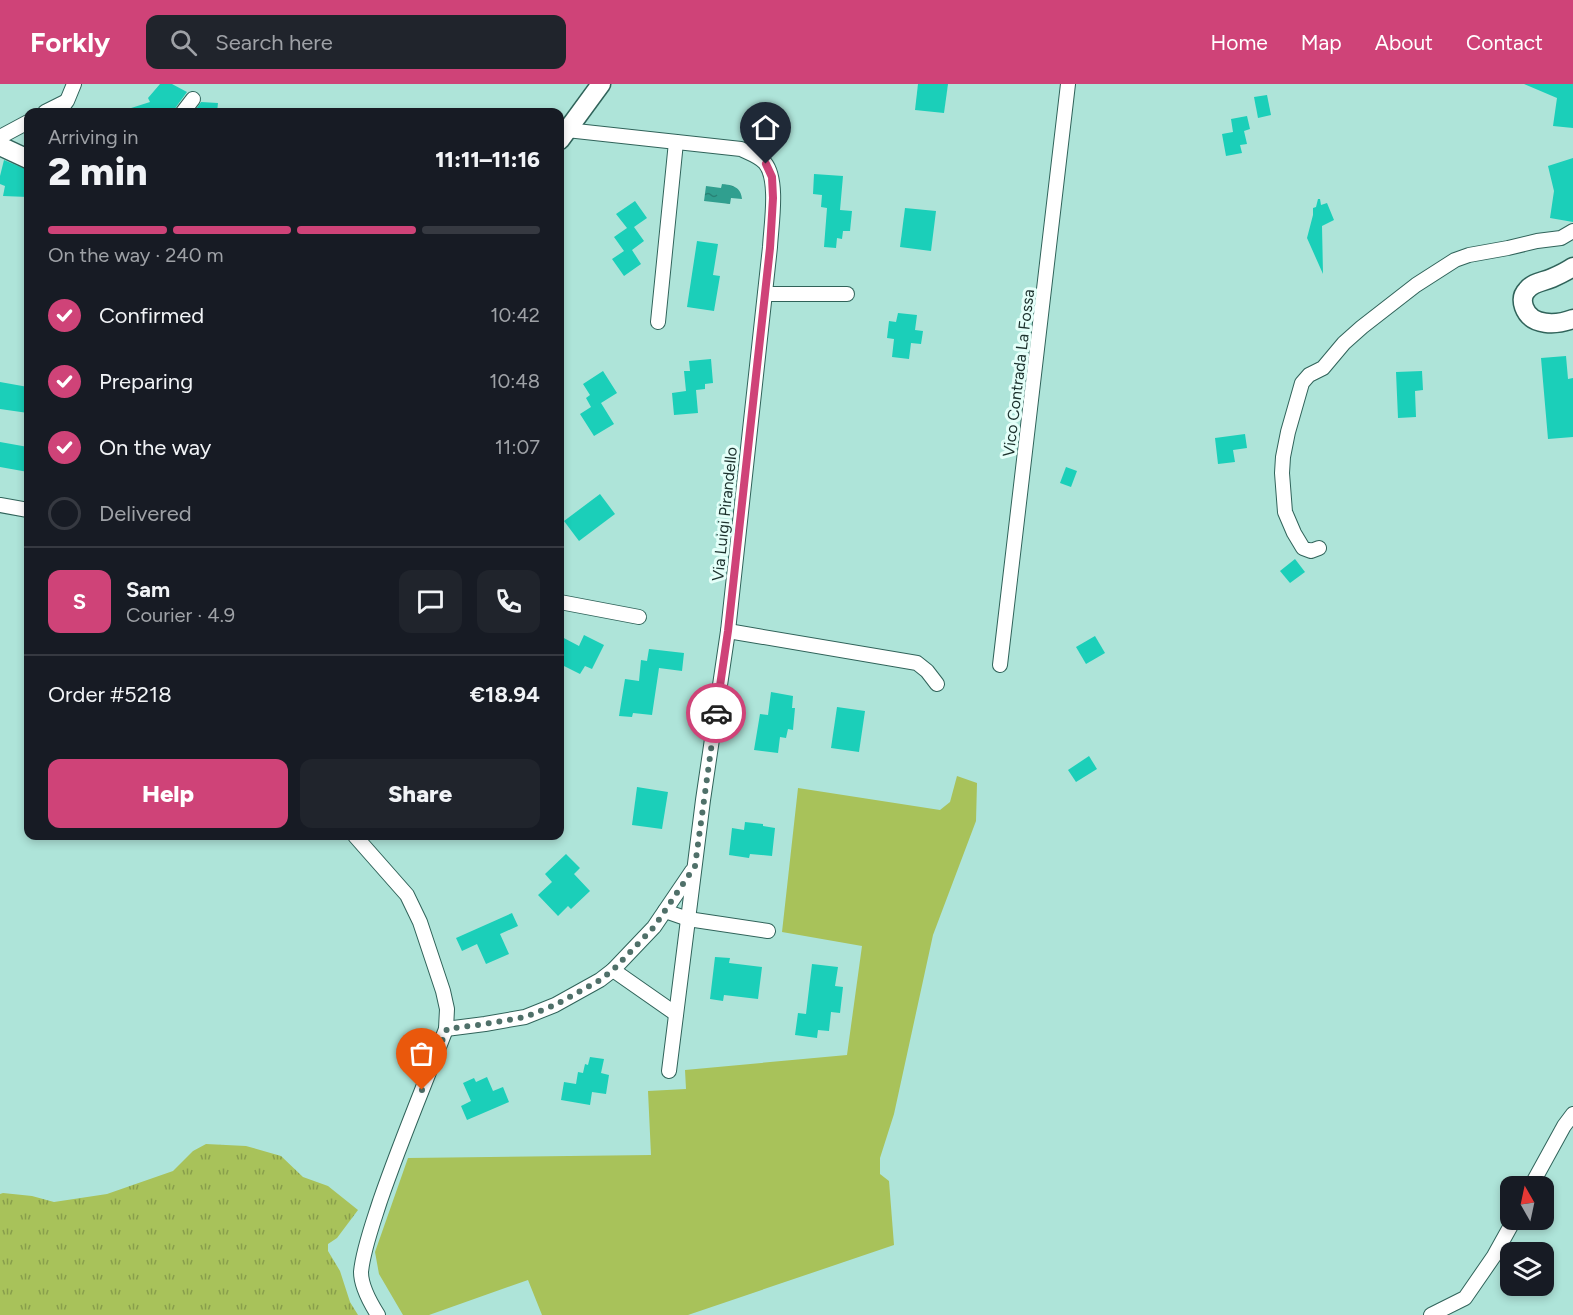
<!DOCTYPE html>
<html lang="en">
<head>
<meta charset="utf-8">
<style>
  body { margin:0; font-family:Figtree,sans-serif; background:#20242c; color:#f1f3f6; height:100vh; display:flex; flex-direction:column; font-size:22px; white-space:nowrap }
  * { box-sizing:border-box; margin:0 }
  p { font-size:20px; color:#9ea1a6 }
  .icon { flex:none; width:33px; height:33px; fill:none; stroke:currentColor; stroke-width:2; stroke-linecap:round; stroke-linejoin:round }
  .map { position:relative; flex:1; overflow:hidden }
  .drawer { position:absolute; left:24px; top:24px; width:540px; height:732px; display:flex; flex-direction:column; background:#171b24; border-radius:12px; box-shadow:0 3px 9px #0003 }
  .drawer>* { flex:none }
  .needle { width:39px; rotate:351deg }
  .buttons { position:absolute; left:1500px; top:1092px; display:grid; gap:12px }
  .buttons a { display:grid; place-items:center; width:54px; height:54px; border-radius:12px; background:#171b24; box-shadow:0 3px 9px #0003; font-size:30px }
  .pin { position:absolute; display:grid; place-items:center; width:51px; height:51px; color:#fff; margin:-62px -26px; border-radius:50% 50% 50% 0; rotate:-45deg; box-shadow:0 0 6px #0007 }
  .pin .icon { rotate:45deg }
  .courier { position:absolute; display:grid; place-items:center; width:60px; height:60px; margin:-30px; border:4px solid #cf4378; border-radius:50%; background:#fff; color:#222; box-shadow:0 2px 8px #0007 }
  .head em { font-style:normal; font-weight:800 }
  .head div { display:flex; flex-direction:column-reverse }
  .head { display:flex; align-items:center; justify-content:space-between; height:102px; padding:0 24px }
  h1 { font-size:39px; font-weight:800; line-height:45px }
  .bar { display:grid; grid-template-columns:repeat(4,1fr); gap:9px 6px; align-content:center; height:72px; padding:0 24px }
  .bar i { height:8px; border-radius:4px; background:#363941 }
  .bar .active { background:#cf4378 }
  .bar p { grid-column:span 4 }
  .line { display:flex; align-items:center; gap:15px; padding:0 24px; border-top:2px solid #363941 }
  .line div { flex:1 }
  .round { display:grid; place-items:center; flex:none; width:63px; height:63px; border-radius:12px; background:#20242c }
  ol { padding:0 24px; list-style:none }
  li { display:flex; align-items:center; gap:18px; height:66px }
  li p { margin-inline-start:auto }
  li .icon { padding:6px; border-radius:50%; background:#cf4378; color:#fff; stroke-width:4 }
  li:last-child { color:#9ea1a6 }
  li i { width:33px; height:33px; border:3px solid #363941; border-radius:50% }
  .primary-button { display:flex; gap:12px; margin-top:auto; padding:12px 24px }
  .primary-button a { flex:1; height:69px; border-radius:12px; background:#cf4378; color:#fff; font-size:24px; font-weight:800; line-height:69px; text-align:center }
  .primary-button a+a { background:#20242c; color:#f1f3f6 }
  header { display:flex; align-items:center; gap:36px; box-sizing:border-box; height:84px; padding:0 30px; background:#cf4378; color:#fff }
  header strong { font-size:28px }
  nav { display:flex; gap:33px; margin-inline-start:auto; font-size:21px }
  .search { width:420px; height:54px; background:#20242c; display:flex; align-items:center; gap:15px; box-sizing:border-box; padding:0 21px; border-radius:12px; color:#9ea1a6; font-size:22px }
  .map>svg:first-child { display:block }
  .grass { fill:#a8c25a }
  .park { fill:url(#park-tufts) }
  .water { fill:url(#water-ripples) }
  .building { fill:#1bcfb9 }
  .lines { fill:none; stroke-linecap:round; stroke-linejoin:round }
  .street-casing { stroke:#30635a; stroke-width:16 }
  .secondary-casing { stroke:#30635a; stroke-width:21 }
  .street { stroke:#fff; stroke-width:14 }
  .secondary { stroke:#fff; stroke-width:18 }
  .done { stroke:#4f7069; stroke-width:6; stroke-dasharray:0 10.8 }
  .route { stroke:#cf4378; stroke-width:8 }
  .labels { text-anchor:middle; stroke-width:6; stroke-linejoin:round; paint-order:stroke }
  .street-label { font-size:16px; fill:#1c312d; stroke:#e4fff9 }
</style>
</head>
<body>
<header>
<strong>Forkly</strong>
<div class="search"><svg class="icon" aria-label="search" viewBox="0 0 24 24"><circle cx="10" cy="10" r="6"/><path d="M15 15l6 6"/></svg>Search here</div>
<nav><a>Home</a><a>Map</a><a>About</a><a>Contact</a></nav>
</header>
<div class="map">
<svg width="1573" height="1231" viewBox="0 0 1573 1231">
  <defs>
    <pattern id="park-tufts" width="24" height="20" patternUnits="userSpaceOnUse" patternTransform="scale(1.5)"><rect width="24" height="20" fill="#a8c25a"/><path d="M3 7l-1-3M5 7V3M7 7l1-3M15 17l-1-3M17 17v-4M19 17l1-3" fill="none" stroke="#889e4b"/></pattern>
    <pattern id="water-ripples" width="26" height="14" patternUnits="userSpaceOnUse" patternTransform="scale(1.5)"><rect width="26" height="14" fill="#309f8f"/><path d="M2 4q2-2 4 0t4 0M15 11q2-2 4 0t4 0" fill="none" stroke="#288275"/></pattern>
  </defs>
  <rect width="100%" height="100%" fill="#aee4d9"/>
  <!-- grass -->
  <path class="grass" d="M957 692 977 699 976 737 933 851 894 1030 880 1074V1090L889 1097 894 1161 688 1231H542L528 1196 429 1231H403L379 1190 375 1168 408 1074 651 1071 648 1007 686 1005 685 986 847 971 862 862 782 848 798 704 940 726 950 718Z"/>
  <!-- park -->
  <path class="park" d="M206 1060 246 1062 281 1072 303 1093 328 1102 358 1126 337 1154 328 1160V1167L340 1187 350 1218 358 1231H0V1110L3 1109 32 1112 54 1118 107 1110 173 1087 193 1067Z"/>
  <!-- water -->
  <path class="water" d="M722 100C733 101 741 103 742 115L731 114 730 120 704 117 706 102 721 104Z"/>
  <!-- building -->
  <g class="building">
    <path d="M160 0H172L187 8 176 23 174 28H128V25L150 18 148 14Z"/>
    <path d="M918 0H948L944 29 915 26Z"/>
    <path d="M1524 0H1573V44L1553 42 1557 14Z"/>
    <path d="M1267 11 1271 31 1258 34 1254 13Z"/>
    <path d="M201 18 218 19 217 28H194Z"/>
    <path d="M1247 32 1250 45 1244 47 1247 60 1240 61 1242 69 1226 72 1222 50 1233 48 1231 35Z"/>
    <path d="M1573 74V138L1550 134 1554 107 1548 82Z"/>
    <path d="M4 76 28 86V113L3 112 5 102 0 100V92Z"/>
    <path d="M814 90 843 92 840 126 852 127 850 147H843L842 155 837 154 836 164 824 163 827 124 821 123 822 111 813 110Z"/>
    <path d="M1318 115H1320L1321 121 1327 119 1334 136 1322 142 1323 190 1307 154 1313 131V124L1316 123Z"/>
    <path d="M635 117 647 134 634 143 644 157 632 166 641 180 624 192 612 175 624 167 614 153 627 144 616 130Z"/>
    <path d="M905 124 936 127 931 167 900 163Z"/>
    <path d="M697 157 718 160 713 191 720 192 714 227 687 223Z"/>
    <path d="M898 229 917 231 915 246 923 247 921 260 911 259 909 275 892 273 894 255 887 254 889 237 896 238Z"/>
    <path d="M1566 272 1568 295 1573 294V353L1548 355 1541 274Z"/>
    <path d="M711 275 713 299 705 300V305L696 306 698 329 674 331 672 309 686 307 684 287H690L689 277Z"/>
    <path d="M603 287 617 309 601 319 614 340 594 352 580 330 591 323 586 314 590 311 583 300Z"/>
    <path d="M1422 287 1423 306 1415 307 1416 333 1398 334 1396 288Z"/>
    <path d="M0 298 28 303V329L0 325Z"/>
    <path d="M1245 350 1247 364 1233 366 1235 378 1218 380 1215 354Z"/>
    <path d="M0 358 28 363V388L0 383Z"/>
    <path d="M1066 383 1077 387 1071 403 1060 399Z"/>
    <path d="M600 410 615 430 579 457 564 437Z"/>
    <path d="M1295 475 1305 488 1290 499 1280 487Z"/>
    <path d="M584 551 604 561 592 585 585 582 580 590 560 580V552L579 562Z"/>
    <path d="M1095 552 1105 569 1086 580 1076 563Z"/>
    <path d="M649 565 684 569 682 587 659 584 652 631 633 629 632 633 619 632 625 595 639 597 641 576 647 577Z"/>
    <path d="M771 608 793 612 792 624H795L793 646 788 645 786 654 780 653 778 669 754 666 760 630 768 631Z"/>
    <path d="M837 623 865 627 859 668 831 664Z"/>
    <path d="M1089 672 1097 685 1076 698 1068 686Z"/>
    <path d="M637 703 668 708 662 745 632 741Z"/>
    <path d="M745 738 763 740V742L775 744 772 772 750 770 749 774 729 771 732 744 744 746Z"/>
    <path d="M566 770 580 784 574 790 590 807 571 825 568 822 558 832 538 811 552 798 545 790Z"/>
    <path d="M512 829 518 842 500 850 509 870 486 880 477 860 462 867 456 854Z"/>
    <path d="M715 873 730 874 729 879 762 883 758 915 724 911 723 917 710 915Z"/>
    <path d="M812 880 838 883 835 902 843 903 840 929 831 928 829 947 818 946 817 954 795 951 798 929 806 930Z"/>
    <path d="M590 973 604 975 601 989 609 991 606 1010 592 1008 590 1021 561 1016 564 998 576 1000 578 988 583 989 585 980 588 981Z"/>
    <path d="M487 993 493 1007 503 1003 509 1018 467 1036 461 1022 471 1017 463 999 474 994 476 998Z"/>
  </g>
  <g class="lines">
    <!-- street casing -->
    <g class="street-casing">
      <g id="street">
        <path d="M45 28 65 18"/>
        <path d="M59 28 67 17 74 0"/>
        <path d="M183 28 193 15"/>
        <path d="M567 46 741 65C749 69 759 72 765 79 779 96 771 142 770 163L728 547 703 716 669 987"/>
        <path d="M0 53 28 38"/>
        <path d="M765 210H847"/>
        <path d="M658 238 676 58"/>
        <path d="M0 421 28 426"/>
        <path d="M1319 464 1311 467 1303 464 1294 449 1285 428 1282 389 1283 373 1288 348 1302 299 1309 291 1323 284 1344 259 1362 243 1416 201 1455 176 1469 171 1508 164 1537 157 1561 154 1573 147"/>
        <path d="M560 518 639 533"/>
        <path d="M728 547 917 579 927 587 937 600"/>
        <path d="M1000 581 1068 0"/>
        <path d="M355 752 407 811 420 838 443 907 447 925 446 945C424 1002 400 1059 380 1117 373 1139 363 1166 361 1188 361 1202 371 1220 378 1231"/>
        <path d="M665 827 688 835 768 847"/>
        <path d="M613 886 676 930"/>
        <path d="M446 945 485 940 525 933 555 921 600 896 613 886 654 843 692 787"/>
        <path d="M1531 1102 1564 1042 1573 1030"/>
        <path d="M1431 1231 1465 1214 1494 1172 1514 1136"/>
      </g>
    </g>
    <!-- secondary casing -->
    <g class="secondary-casing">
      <g id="secondary">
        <path d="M560 56 601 0"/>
        <path d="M0 62 28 75"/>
        <path d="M1573 183C1567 187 1559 191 1552 194 1543 198 1533 198 1527 206 1522 211 1522 217 1524 223 1531 243 1557 241 1573 235"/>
      </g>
    </g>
    <!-- street -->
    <use href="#street" class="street"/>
    <!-- secondary -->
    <use href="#secondary" class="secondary"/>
  </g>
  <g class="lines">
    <!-- done -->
    <path class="done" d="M422 1006 447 945 485 940 525 933 555 921 600 896 613 886 654 843 695 782 716 629"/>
    <!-- route -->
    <path class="route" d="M716 629 728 547 770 164 773 114 772 93 766 80"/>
  </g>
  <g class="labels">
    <!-- street labels -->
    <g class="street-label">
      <text transform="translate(1018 289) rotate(-83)" y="6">Vico Contrada La Fossa</text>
      <text transform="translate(724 430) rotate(-84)" y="6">Via Luigi Pirandello</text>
    </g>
  </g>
</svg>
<div class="buttons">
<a><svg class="needle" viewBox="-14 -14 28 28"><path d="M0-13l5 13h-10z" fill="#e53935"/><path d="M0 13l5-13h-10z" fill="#9ea1a6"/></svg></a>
<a><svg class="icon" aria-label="layers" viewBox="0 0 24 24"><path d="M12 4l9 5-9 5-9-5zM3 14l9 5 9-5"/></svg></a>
</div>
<div class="pin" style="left:422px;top:1006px;background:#ea580c"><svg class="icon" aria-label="bag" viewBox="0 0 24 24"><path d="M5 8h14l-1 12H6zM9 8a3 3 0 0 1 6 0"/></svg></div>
<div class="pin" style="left:766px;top:80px;background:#1f2937"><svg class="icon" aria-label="home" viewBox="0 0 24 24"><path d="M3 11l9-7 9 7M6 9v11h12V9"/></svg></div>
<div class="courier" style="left:716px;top:629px"><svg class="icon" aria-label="car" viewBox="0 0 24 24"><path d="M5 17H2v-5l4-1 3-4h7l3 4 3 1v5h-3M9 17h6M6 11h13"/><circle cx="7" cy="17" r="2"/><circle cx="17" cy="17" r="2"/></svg></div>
<section class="drawer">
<div class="head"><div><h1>2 min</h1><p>Arriving in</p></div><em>11:11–11:16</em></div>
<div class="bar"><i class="active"></i><i class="active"></i><i class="active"></i><i></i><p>On the way · 240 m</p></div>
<ol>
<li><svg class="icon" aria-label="check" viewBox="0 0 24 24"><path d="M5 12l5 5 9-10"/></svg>Confirmed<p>10:42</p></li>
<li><svg class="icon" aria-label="check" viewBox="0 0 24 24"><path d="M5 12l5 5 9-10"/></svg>Preparing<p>10:48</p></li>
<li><svg class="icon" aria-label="check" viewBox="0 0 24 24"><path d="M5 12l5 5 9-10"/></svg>On the way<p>11:07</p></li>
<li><i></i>Delivered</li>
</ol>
<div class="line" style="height:108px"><b class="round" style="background:#cf4378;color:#fff">S</b><div><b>Sam</b><p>Courier · 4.9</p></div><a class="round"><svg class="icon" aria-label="chat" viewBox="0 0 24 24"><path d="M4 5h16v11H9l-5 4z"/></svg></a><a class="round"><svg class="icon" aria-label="phone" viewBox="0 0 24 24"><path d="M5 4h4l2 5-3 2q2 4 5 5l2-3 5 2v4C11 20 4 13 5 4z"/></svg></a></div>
<div class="line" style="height:78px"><div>Order #5218</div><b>€18.94</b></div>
<div class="primary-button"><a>Help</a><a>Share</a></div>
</section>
</div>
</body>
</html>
